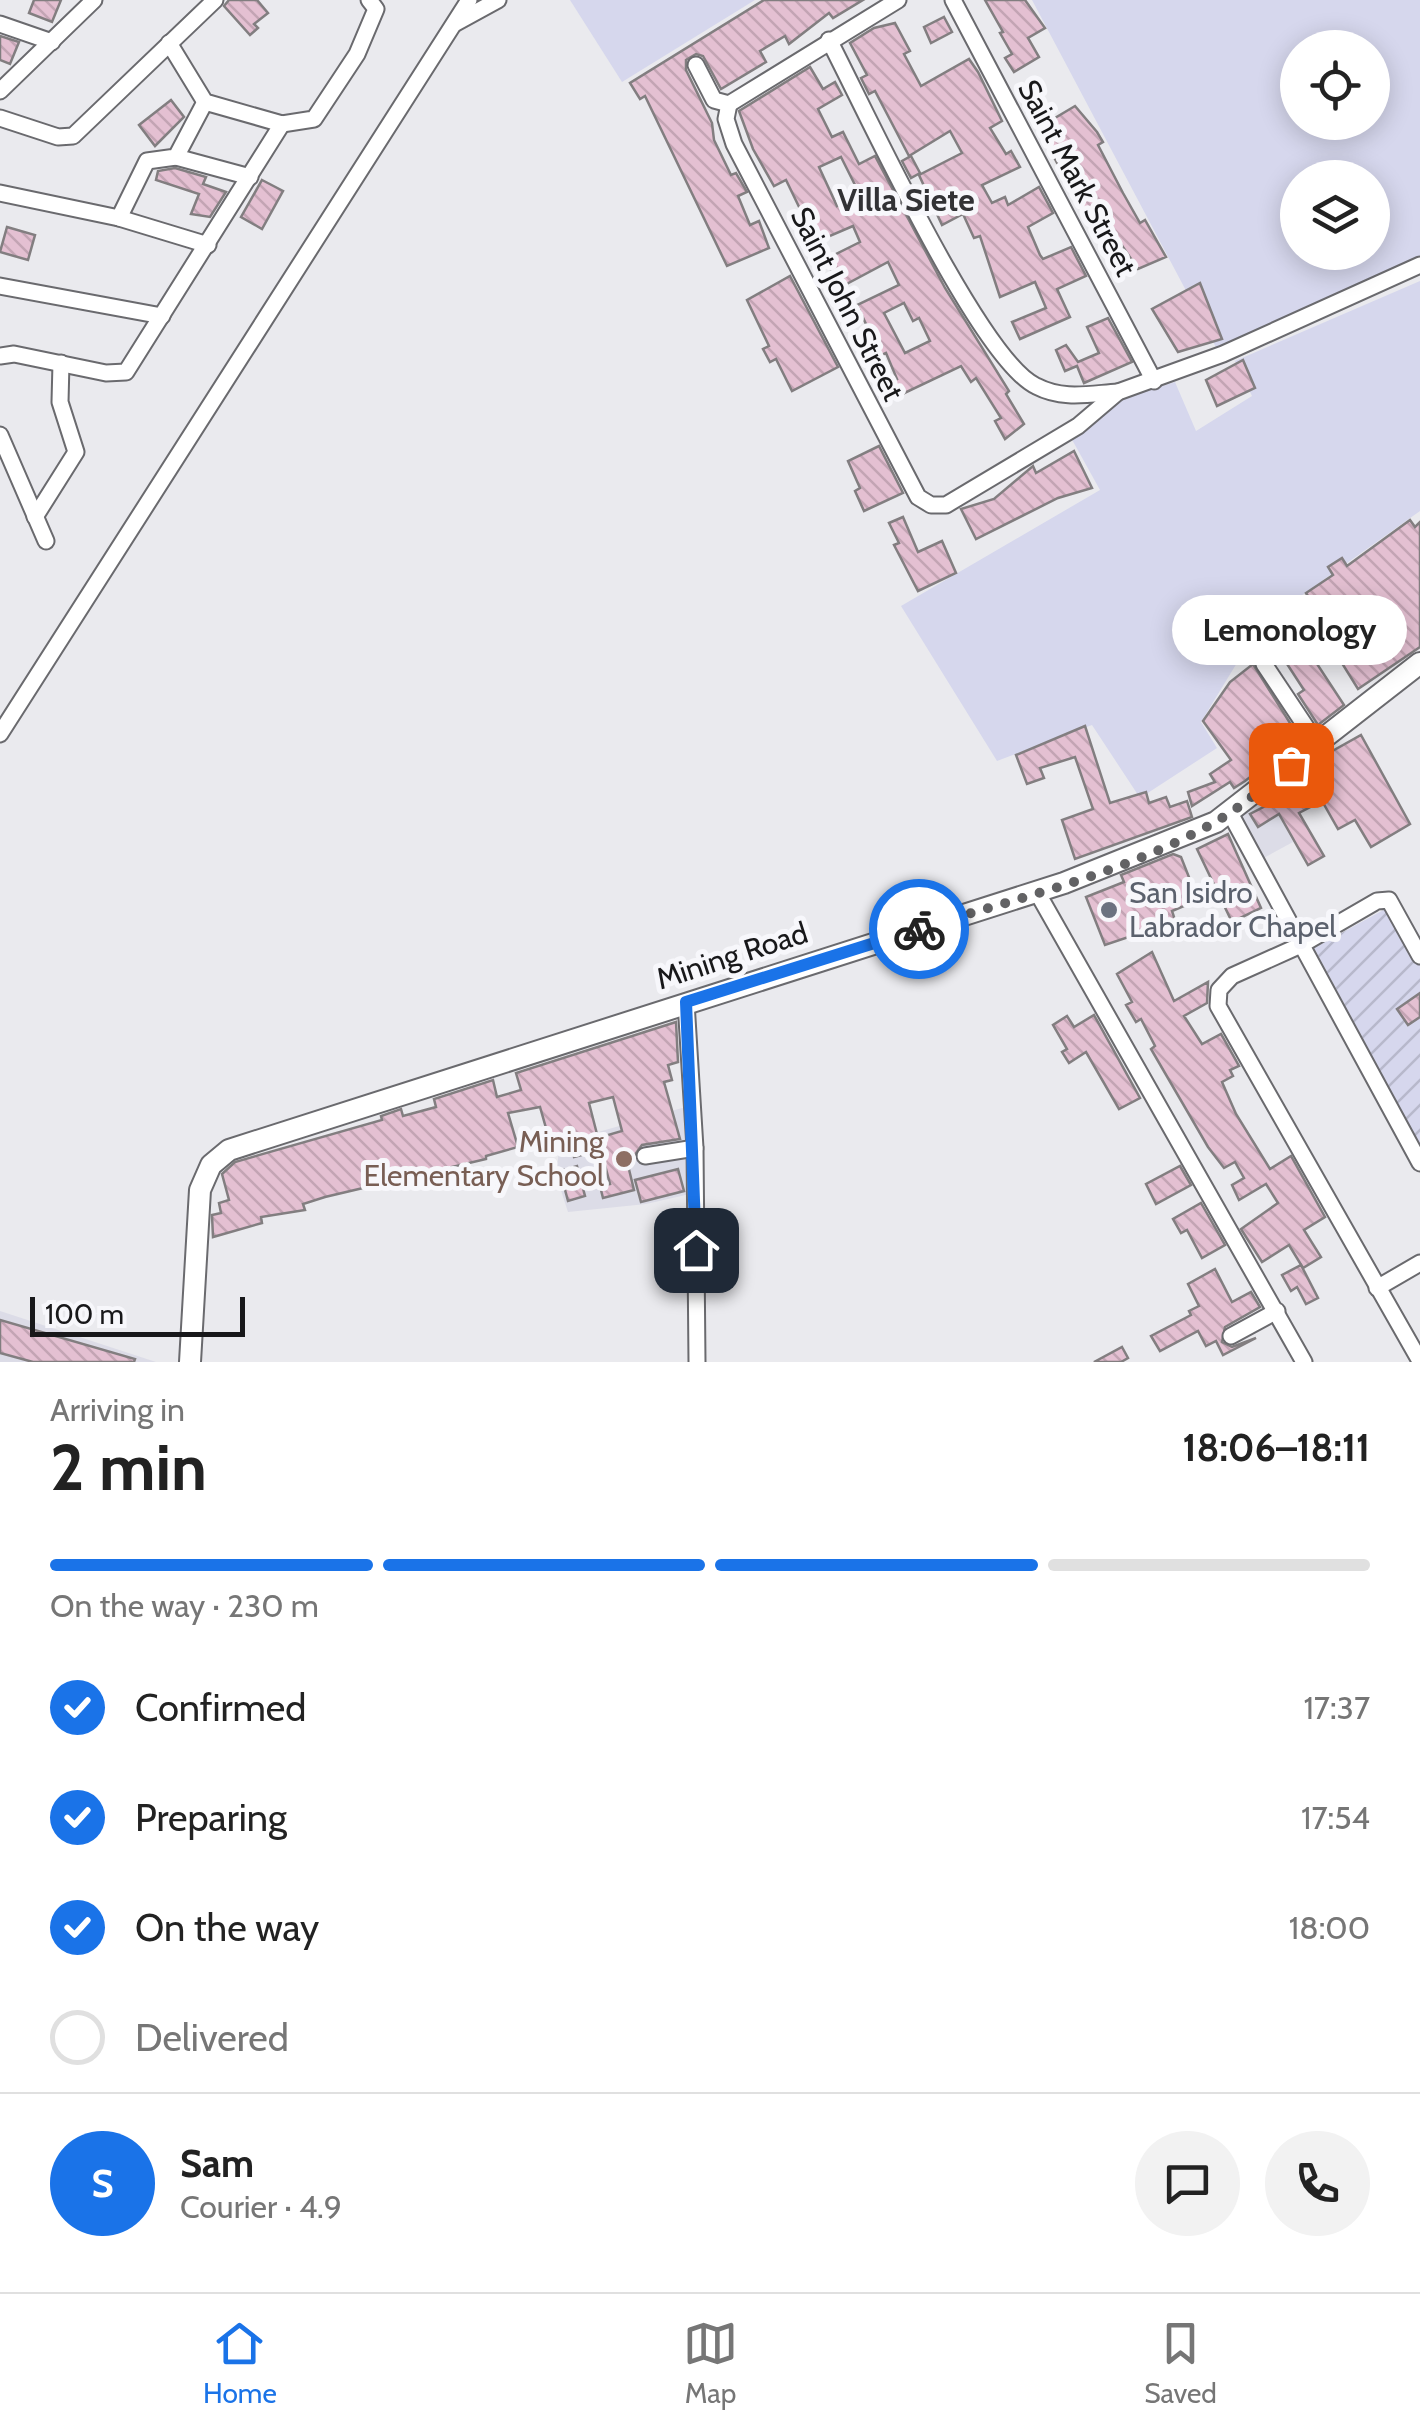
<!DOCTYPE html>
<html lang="en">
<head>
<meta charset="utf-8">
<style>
  body { margin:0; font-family:Cabin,sans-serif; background:#f2f2f2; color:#222; height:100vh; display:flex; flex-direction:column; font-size:38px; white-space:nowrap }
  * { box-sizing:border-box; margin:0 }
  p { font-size:32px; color:#767676 }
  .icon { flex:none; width:55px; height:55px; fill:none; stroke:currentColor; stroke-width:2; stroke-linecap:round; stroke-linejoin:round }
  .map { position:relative; height:1362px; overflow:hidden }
  .sheet { display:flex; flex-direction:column; background:#fff; flex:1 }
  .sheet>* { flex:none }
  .controls { position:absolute; left:1280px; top:30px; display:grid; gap:20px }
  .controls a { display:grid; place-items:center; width:110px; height:110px; border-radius:50%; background:#fff; box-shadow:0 5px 25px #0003; font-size:50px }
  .scale { position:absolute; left:30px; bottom:25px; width:215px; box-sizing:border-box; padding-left:10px; border:5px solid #18181a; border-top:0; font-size:28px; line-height:35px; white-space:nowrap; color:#18181a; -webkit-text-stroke:8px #f7f7fb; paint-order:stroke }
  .pin { position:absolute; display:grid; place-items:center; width:85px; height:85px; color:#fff; margin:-42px; border-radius:20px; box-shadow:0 5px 15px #0006 }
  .courier { position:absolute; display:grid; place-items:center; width:100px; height:100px; margin:-50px; border:8px solid #1a73e8; border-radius:50%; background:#fff; color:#222; box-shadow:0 2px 12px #0007 }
  .bubble { position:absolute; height:70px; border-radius:35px; background:#fff; box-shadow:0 5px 25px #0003; font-size:32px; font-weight:700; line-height:70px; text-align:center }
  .summary em { font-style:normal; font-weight:700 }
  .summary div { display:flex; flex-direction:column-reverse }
  .summary { display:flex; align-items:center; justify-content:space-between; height:170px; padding:0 50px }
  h1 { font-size:65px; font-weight:700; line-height:75px }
  .bar { display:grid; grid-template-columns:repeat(4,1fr); gap:15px 10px; align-content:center; height:120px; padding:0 50px }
  .bar i { height:12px; border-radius:8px; background:#e0e0e0 }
  .bar .on { background:#1a73e8 }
  .bar p { grid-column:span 4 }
  .line { display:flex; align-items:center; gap:25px; padding:0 50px; border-top:2px solid #e0e0e0 }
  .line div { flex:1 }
  .round { display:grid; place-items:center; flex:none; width:105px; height:105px; border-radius:52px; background:#f2f2f2 }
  ol { padding:0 50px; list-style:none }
  li { display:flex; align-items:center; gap:30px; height:110px }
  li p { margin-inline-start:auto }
  li .icon { padding:10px; border-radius:50%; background:#1a73e8; color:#fff; stroke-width:4 }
  li:last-child { color:#767676 }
  li i { width:55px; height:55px; border:5px solid #e0e0e0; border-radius:50% }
  .tab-bar { display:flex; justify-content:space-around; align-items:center; height:140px; border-top:2px solid #e0e0e0; background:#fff; font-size:28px; color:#767676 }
  .tab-bar a { display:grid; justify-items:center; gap:5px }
  .tab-bar .on { color:#1a73e8 }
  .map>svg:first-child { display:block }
  .built { fill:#dcdce7 }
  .grass { fill:#d6d7ed; fill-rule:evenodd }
  .garden { fill:url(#garden-furrows) }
  .building { fill:url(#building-back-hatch); stroke:#827e80; stroke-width:2.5; fill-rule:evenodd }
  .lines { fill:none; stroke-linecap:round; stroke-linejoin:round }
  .minor-casing { stroke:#6a6a6e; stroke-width:19 }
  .tertiary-casing { stroke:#6a6a6e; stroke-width:24 }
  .minor { stroke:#fff; stroke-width:15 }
  .tertiary { stroke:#fff; stroke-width:20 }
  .done { stroke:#626264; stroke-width:10; stroke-dasharray:0 18 }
  .route { stroke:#1a73e8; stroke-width:12 }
  .worship-dot { fill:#6b7280; stroke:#f7f7fb; stroke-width:4 }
  .education-dot { fill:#8d6e63; stroke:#f7f7fb; stroke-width:4 }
  .labels { text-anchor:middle; stroke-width:10; stroke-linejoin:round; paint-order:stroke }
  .street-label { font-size:30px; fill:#18181a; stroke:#f7f7fb }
  .worship-label { font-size:30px; fill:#5b616d; stroke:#f7f7fb; text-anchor:start }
  .education-label { font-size:30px; fill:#785e54; stroke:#f7f7fb; text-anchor:end }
  .neighbourhood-label { font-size:32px; font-weight:bold; fill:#323235; stroke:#f7f7fb }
</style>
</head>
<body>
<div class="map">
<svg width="1420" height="1362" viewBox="0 0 1420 1362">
  <defs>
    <pattern id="garden-furrows" width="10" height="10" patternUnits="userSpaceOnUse" patternTransform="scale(2.5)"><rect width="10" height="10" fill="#d6d7ed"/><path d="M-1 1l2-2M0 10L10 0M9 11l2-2" fill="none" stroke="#b7b8cb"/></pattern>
    <pattern id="building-back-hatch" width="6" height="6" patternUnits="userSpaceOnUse" patternTransform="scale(2.5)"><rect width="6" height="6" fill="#e4c0d2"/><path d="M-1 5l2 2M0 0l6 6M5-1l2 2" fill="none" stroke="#c3a4b4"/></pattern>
  </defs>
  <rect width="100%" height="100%" fill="#eaeaee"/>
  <!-- built -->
  <g class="built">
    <path d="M1268 794 1293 842 1262 859 1240 814Z"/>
    <path d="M689 1106 690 1194 646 1204 568 1212 556 1175 560 1143Z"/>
    <path d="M0 1311 156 1362H0Z"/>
  </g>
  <!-- grass -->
  <g class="grass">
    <path d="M570 0H755L622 82Z"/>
    <path d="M1032 0H1420V258L1218 351ZM1298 48H1372V122H1298ZM1298 178H1372V252H1298Z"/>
    <path d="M1420 281V511L1260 625 1201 722 1217 748 1140 798 1092 725 997 761 901 606 1100 490 1070 436 1118 400 1175 382 1196 431 1252 396 1235 361Z"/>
  </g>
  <!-- garden -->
  <path class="garden" d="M1398 902 1420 944V1144L1314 948Z"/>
  <!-- building -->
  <g class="building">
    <path d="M34 0H61L52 22 29 13Z"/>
    <path d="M229 0H257L268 13 254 24 258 28 250 35 224 6Z"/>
    <path d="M764 0H863L833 18 829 13 789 44 785 36 760 51 766 62 721 89 703 56 696 54 686 60V70L712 123 714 140 731 175 736 173 747 192 738 196 750 225 759 221 769 248 727 266 645 96 640 99 630 83Z"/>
    <path d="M985 0H1025L1045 28 1028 38 1039 57 1014 72 1005 58 1012 54 1000 33 1003 32Z"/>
    <path d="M944 17 952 32 931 43 924 27Z"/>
    <path d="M895 23 910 51 904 54 921 86 969 59 978 72 1002 121 990 128 1006 154 1011 151 1020 167 982 185 992 203 1005 197 1008 205 1039 187 1053 213 1028 227 1040 255 1043 259 1071 247 1086 276 1057 289 1070 317 1020 339 1012 322 1046 308 1035 282 1000 297 980 236 974 238 963 214 942 225 919 175 962 153 950 131 909 156 875 91 869 94 861 78 867 75 850 43 874 28Z"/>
    <path d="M0 36 19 42 10 64 0 60Z"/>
    <path d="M810 67 823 89 835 82 842 95 818 109 832 137 843 132 859 164 875 156 945 288 1009 391 1006 394 1024 424 1005 439 995 421 1001 418 976 378 971 382 961 366 894 398 888 383 897 379 886 353 875 358 871 348 876 345 857 305 899 285 888 262 839 288 826 259 860 242 853 226 816 242 786 180 774 186 753 149 739 111ZM841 157 860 195 837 206 819 167ZM904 303 913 321 919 318 930 341 905 353 884 313Z"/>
    <path d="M171 100 184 117 155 146 139 125Z"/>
    <path d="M1075 106 1097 132 1103 142 1098 145 1123 193 1140 223 1145 220 1166 257 1138 269 1097 209 1085 216 1046 142 1058 135 1050 121Z"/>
    <path d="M911 156 920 173 911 178 902 161Z"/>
    <path d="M175 168 206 177 203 184 226 192 210 217 191 214 199 194 156 180 158 171Z"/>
    <path d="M262 180 283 191 262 229 241 217Z"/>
    <path d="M7 227 35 235 28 260 0 252Z"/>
    <path d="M790 276 838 367 792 391 776 359 770 362 763 349 769 346 747 300Z"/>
    <path d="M1200 283 1222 339 1178 352 1152 309Z"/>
    <path d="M1108 318 1132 362 1084 383 1077 366 1065 371 1056 350 1066 345 1078 362 1099 353 1087 327Z"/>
    <path d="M1243 360 1255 388 1217 406 1206 380Z"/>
    <path d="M879 446 903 493 864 511 855 491 860 488 848 461Z"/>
    <path d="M1074 451 1092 488 1058 498 976 539 961 509 994 499 1033 466 1036 473Z"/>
    <path d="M903 517 918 552 942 541 956 573 918 591 894 545 899 543 889 523Z"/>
    <path d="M1410 520 1415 527 1420 522V647L1358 689 1319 626 1300 638 1344 705 1318 725 1298 694 1304 690 1278 650 1254 658 1249 650 1262 625 1288 610 1292 618 1313 604 1306 593 1333 575 1328 567 1342 558 1347 566Z"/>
    <path d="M1253 664 1300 739 1245 781 1234 788 1230 782 1192 806 1188 792 1215 782 1210 774 1231 760 1203 721 1230 682Z"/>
    <path d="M1085 726 1110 803 1146 792 1149 803 1166 797 1170 807 1187 801 1192 817 1075 859 1062 820 1093 809 1075 757 1040 768 1044 778 1027 784 1016 755Z"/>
    <path d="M1361 735 1410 824 1371 847 1355 820 1338 829 1322 801 1299 813 1324 856 1308 865 1279 814 1258 827 1250 814 1306 785 1303 779 1325 767 1320 758Z"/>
    <path d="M1228 834 1261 908 1232 922 1197 849Z"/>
    <path d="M1173 854 1181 857 1198 900 1172 911 1175 920 1167 924 1105 945 1086 897 1124 882 1121 875Z"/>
    <path d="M1152 952 1174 1001 1208 982 1207 1003 1184 1016 1202 1044 1221 1034 1239 1066 1230 1070 1233 1076 1222 1082 1236 1114 1270 1169 1291 1156 1325 1217 1304 1230 1321 1257 1303 1268 1289 1245 1262 1262 1241 1229 1278 1203 1266 1184 1239 1200 1232 1185 1244 1178 1235 1162 1224 1168 1208 1147 1151 1049 1155 1046 1141 1019 1136 1022 1126 1005 1132 1002 1117 974Z"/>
    <path d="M1420 993V1017L1408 1025 1397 1009Z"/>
    <path d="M1094 1015 1140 1098 1119 1109 1086 1052 1069 1063 1062 1052 1067 1049 1053 1025 1067 1016 1074 1027Z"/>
    <path d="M676 1022 678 1062 668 1065 672 1080 664 1082 680 1139 642 1145 634 1156 626 1157 634 1190 603 1198 600 1186 610 1184 601 1150 574 1157 568 1138 550 1142 540 1107 508 1113 518 1147 486 1156V1159L325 1197 303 1204 305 1210 261 1217 262 1223 213 1237 212 1215 221 1213 219 1203 229 1200 222 1174 235 1162 382 1120 381 1116 401 1109 403 1116 436 1107 434 1099 493 1080 497 1097 521 1090 516 1073ZM613 1097 622 1131 598 1138 589 1103Z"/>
    <path d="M577 1166 585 1196 568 1201 560 1171Z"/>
    <path d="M1180 1166 1191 1185 1156 1204 1146 1184Z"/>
    <path d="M678 1169 684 1191 641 1202 635 1180Z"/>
    <path d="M1201 1203 1225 1245 1202 1258 1187 1230 1181 1233 1173 1219Z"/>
    <path d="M1301 1265 1318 1298 1306 1304 1297 1287 1291 1291 1282 1275Z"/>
    <path d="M1215 1269 1232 1302 1251 1292 1260 1307 1225 1327 1222 1342 1232 1347 1256 1338 1223 1355 1216 1341 1206 1346 1198 1331 1160 1351 1151 1336 1191 1315 1189 1311 1199 1306 1188 1284Z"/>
    <path d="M0 1320 135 1359 134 1362H33L0 1353Z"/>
    <path d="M1122 1347 1128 1358 1121 1362H1094Z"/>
  </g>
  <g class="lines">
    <!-- minor casing -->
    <g class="minor-casing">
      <g id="minor">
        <path d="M953 0 1154 381"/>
        <path d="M456 23 498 0"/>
        <path d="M0 24 52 42"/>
        <path d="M829 40C864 107 979 359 1036 386 1063 400 1088 394 1118 392"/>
        <path d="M169 43 205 102 282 124 314 119 357 54 376 9 369 0"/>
        <path d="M696 65 714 100 729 104"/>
        <path d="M0 91 94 0"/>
        <path d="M729 104 726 119 734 144 918 497 931 505H946L1078 426 1118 392 1223 354 1420 265"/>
        <path d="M729 104 898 0"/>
        <path d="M0 118 58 137 73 136 215 0"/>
        <path d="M176 157 250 177"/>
        <path d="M0 193 119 218 208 245"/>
        <path d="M119 218 147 161 176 157 205 102"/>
        <path d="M0 286 162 316"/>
        <path d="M0 356 14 354 106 373 126 372 282 124"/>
        <path d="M0 435 46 541"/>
        <path d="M35 517 76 452 60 402 61 363"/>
        <path d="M1264 664 1318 745"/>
        <path d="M0 734 469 0"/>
        <path d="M1230 813 1420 1163"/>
        <path d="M1037 892 1304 1362"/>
        <path d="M1420 956 1389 900 1377 901 1301 945 1232 976 1219 990 1218 1006 1420 1361"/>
        <path d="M686 1002 695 1148 697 1362"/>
        <path d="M645 1156 695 1148"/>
        <path d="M1377 1288 1420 1263"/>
        <path d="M1231 1336 1277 1311"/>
      </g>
    </g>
    <!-- tertiary casing -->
    <g class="tertiary-casing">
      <path id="tertiary" d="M190 1362 200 1190 211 1165 229 1150 1064 883 1216 822 1420 663"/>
    </g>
    <!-- minor -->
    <use href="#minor" class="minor"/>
    <!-- tertiary -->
    <use href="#tertiary" class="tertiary"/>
  </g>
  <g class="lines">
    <!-- done -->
    <path class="done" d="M919 929C1017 898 1127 873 1217 821 1243 806 1267 784 1291 765"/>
    <!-- route -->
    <path class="route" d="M696 1250 686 1002 919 929"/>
  </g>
  <!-- markers -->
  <circle class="worship-dot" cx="1109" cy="910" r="10"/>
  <circle class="education-dot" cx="624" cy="1159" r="10"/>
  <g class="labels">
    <!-- street labels -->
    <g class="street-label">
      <text transform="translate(1077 178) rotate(62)" y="10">Saint Mark Street</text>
      <text transform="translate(847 304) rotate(63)" y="10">Saint John Street</text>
      <text transform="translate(732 956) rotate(-18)" y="10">Mining Road</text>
    </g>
    <!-- worship labels -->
    <g class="worship-label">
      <text x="1129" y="903">San Isidro<tspan x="1129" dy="34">Labrador Chapel</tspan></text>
    </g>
    <!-- education labels -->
    <g class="education-label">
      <text x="604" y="1152">Mining<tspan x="604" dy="34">Elementary School</tspan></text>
    </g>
    <!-- neighbourhood labels -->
    <g class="neighbourhood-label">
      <text x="906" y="211">Villa Siete</text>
    </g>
  </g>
</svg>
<div class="controls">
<a><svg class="icon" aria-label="locate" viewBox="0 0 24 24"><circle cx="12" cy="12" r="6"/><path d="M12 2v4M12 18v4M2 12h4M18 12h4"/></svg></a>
<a><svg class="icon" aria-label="layers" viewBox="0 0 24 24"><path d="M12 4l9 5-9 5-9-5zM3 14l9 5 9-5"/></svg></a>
</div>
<div class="scale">100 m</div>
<div class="pin" style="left:1291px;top:765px;background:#ea580c"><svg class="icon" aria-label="bag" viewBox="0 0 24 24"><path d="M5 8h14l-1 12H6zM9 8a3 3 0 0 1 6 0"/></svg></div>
<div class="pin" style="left:696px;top:1250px;background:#1f2937"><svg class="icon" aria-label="home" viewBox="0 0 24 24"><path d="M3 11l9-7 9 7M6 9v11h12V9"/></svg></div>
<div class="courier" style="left:919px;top:929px"><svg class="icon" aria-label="bike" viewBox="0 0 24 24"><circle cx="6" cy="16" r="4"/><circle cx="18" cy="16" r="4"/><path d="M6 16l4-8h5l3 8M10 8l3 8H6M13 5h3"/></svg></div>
<div class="bubble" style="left:1172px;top:595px;width:235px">Lemonology</div>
</div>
<section class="sheet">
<div class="summary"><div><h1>2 min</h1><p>Arriving in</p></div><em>18:06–18:11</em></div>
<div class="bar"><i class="on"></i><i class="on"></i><i class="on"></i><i></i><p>On the way · 230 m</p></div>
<ol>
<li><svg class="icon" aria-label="check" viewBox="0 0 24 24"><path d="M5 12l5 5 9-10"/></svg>Confirmed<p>17:37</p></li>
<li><svg class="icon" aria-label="check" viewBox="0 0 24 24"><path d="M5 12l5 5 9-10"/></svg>Preparing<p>17:54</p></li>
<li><svg class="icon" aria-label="check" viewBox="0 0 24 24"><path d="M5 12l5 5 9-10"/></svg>On the way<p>18:00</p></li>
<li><i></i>Delivered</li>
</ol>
<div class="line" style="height:180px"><b class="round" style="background:#1a73e8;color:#fff">S</b><div><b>Sam</b><p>Courier · 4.9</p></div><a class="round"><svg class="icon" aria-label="chat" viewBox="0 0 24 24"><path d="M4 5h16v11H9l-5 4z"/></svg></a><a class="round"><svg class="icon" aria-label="phone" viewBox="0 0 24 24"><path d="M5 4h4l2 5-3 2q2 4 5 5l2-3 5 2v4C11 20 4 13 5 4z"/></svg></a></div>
</section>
<nav class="tab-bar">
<a class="on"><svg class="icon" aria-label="home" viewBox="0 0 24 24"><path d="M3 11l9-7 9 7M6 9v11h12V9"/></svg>Home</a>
<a><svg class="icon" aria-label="map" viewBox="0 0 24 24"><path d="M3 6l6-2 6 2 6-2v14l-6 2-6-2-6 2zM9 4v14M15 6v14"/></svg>Map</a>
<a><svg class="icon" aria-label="saved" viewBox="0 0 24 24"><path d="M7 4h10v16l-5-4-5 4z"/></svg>Saved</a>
</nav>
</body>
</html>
